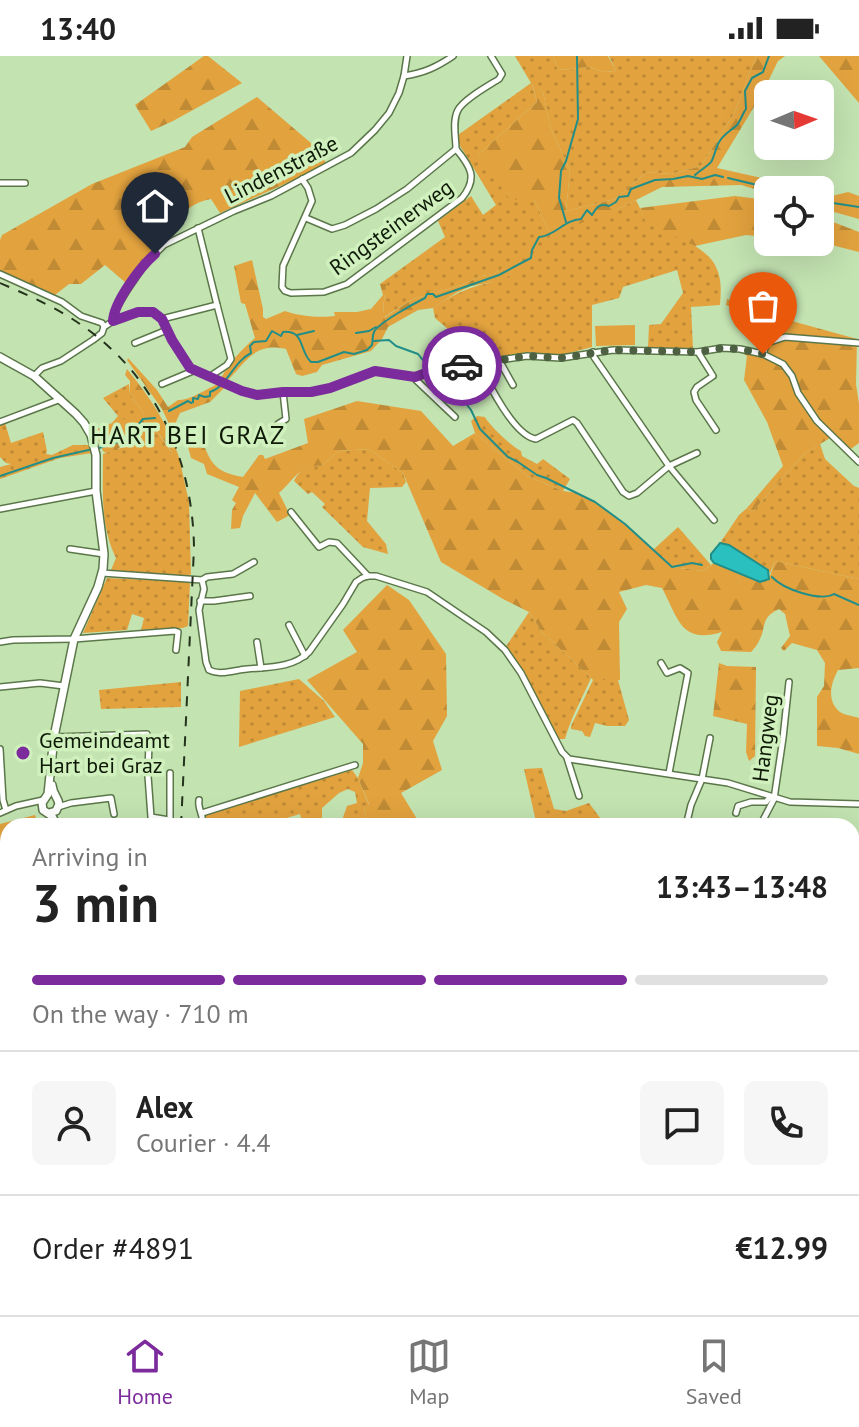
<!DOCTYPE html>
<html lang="en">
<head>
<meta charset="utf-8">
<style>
  body { margin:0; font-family:"PT Sans",sans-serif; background:#f6f6f6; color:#222; height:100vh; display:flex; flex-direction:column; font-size:30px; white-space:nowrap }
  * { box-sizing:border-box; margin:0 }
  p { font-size:26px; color:#767676 }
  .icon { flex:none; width:44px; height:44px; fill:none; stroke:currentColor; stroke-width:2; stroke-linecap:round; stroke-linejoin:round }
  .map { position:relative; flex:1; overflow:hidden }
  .sheet { position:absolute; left:0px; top:762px; width:860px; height:498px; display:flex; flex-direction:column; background:#fff; border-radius:24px 24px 0 0; box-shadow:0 8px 32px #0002 }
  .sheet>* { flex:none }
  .needle { width:52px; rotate:88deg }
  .fabs { position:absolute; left:754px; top:24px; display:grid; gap:16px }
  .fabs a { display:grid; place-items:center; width:80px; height:80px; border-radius:12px; background:#fff; box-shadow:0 8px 32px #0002; font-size:40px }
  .pin { position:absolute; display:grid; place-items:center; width:68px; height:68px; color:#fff; margin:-82px -34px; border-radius:50% 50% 50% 0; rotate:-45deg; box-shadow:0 0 8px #0007 }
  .pin .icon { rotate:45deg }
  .courier { position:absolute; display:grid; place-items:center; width:80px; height:80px; margin:-40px; border:6px solid #7c2b9c; border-radius:50%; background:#fff; color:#222; box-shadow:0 2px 10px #0007 }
  .headline em { font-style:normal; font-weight:800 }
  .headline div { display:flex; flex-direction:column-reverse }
  .headline { display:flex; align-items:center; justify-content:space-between; height:136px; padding:0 32px }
  h1 { font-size:52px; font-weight:800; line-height:60px }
  .bar { display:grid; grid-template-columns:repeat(4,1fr); gap:12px 8px; align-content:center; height:96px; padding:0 32px }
  .bar i { height:10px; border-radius:6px; background:#e0e0e0 }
  .bar .current { background:#7c2b9c }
  .bar p { grid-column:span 4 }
  .line { display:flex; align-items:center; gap:20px; padding:0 32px; border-top:2px solid #e0e0e0 }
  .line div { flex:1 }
  .round { display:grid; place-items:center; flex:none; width:84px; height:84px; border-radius:12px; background:#f6f6f6 }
  .status { display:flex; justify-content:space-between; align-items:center; height:56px; padding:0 40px; background:#fff; direction:ltr }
  .status svg { height:22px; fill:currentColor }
  .tab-bar { display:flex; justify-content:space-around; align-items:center; height:112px; border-top:2px solid #e0e0e0; background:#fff; font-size:22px; color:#767676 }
  .tab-bar a { display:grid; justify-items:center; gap:4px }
  .tab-bar .current { color:#7c2b9c }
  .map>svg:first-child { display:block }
  .grass { fill:url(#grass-dots) }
  .forest { fill:url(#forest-firs) }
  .park { fill:#e2a23e }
  .water { fill:#2ac0c0; stroke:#228e88; stroke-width:2 }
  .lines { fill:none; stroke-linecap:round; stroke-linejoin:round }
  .stream { stroke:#228e88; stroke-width:2 }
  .minor-casing { stroke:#5b774a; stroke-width:8 }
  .tertiary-casing { stroke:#5b774a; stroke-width:9 }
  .secondary-casing { stroke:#5b774a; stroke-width:10 }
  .motorway-casing { stroke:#5b774a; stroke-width:12 }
  .minor { stroke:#fff; stroke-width:5 }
  .tertiary { stroke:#fff; stroke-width:6 }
  .secondary { stroke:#fff; stroke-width:7 }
  .motorway { stroke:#fff; stroke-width:9 }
  .rail { stroke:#24321c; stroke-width:2; stroke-dasharray:10 10; stroke-linecap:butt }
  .done { stroke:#4d6042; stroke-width:8; stroke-dasharray:0 14.4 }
  .route { stroke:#7c2b9c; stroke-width:10 }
  .poi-dot { fill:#7c2b9c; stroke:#d0f0be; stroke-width:3 }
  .labels { text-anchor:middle; stroke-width:7; stroke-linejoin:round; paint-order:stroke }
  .street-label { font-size:22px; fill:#0e1907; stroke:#d0f0be }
  .poi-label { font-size:22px; fill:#0e1907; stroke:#d0f0be; text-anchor:start }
  .quarter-label { font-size:26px; letter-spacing:2px; fill:#0e1907; stroke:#d0f0be }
</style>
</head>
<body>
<div class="status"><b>13:40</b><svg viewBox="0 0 49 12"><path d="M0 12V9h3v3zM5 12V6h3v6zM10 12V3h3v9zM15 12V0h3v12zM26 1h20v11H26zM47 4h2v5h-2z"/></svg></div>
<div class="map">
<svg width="859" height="1259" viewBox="0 0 859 1259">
  <defs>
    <pattern id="grass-dots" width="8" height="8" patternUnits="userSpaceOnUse" patternTransform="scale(2)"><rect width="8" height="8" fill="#e2a23e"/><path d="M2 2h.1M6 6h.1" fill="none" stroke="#c18b35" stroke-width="1.8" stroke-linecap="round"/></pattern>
    <pattern id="forest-firs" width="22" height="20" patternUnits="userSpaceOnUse" patternTransform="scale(2)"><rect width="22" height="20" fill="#e2a23e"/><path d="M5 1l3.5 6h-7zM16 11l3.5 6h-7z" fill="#c18b35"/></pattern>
  </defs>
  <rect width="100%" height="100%" fill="#c3e3b1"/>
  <!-- grass -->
  <g class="grass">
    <path d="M515 0H553L558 14 589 11 604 16 616 15 609 0H756L735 56 701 110 671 118 647 116 615 143 566 155 570 115 550 70 543 36 532 28 537 46 479 98 534 143 549 176 620 152 636 144 647 167C667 176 707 190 716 211 722 223 721 236 720 249L691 251 693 293 648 292 649 269 661 268 683 237 677 214 623 231 619 242 592 249V291L558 300 529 296 495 301 481 276 462 285 435 262 433 252C454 238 468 231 493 226L500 213 494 218 481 220 462 229 413 243 384 261C382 249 386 240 385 228H380L445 181 438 165 471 140 483 159 496 149 459 88 458 79 531 27Z"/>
    <path d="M129 328 130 338 144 358 135 364 116 385H107L100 388 95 374 112 367 118 360 103 342Z"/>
    <path d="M477 360 485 361C489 369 512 391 521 395L522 400 537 408 543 403 570 423 563 435 527 420 475 377 471 365Z"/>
    <path d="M5 367 11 387 43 376 47 395 46 398 52 399 73 389H90L92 397 60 402 0 423V411L11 408 6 407 0 401V368Z"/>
    <path d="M152 368 170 394 173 402 179 401 189 446 191 518 189 520 111 514 116 502C100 470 103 433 103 398L145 384 147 369Z"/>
    <path d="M820 388 825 403 854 430 859 432V523L775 505 770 517 768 514 729 489 720 487 739 459 747 452 753 455 804 398Z"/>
    <path d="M369 393 403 417 406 426 402 431 370 432 367 465 386 488 388 498 363 491 322 451 325 448 312 436 308 438 294 425C299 414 309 408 321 410L339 395Z"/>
    <path d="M678 471 711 509 703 515 672 511 653 494Z"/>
    <path d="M107 522 190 526 188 570 183 572 141 574 144 562 132 558 127 574 83 577Z"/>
    <path d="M529 556 542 576 591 622C582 643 571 661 565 683H558L520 611 505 592Z"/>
    <path d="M299 623 324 645 335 661 239 691 240 635Z"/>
    <path d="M593 624H618L629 664 625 670H607L595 667 590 681 585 680 582 675 571 673V670Z"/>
    <path d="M181 626V651L101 653 99 634Z"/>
    <path d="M542 712 554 753 566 755 589 747 606 770H537L524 713Z"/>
    <path d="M352 714 358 722 369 749 364 752 367 765 340 770 347 750 357 747 355 736 348 733 339 737 322 752V762L333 765 329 770H303L300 758 260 770H205V757Z"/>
    <path d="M852 776 859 778V875L852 874Z"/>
    <path d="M859 1046V1169L852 1165V1053Z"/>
  </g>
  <!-- forest -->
  <g class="forest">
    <path d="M204 0H208L242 27 173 65 151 75 135 49Z"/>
    <path d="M553 0H608L616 15 604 16 589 11 558 14Z"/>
    <path d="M756 0H785L778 5 763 36 717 112 771 124 789 134H768V137L741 129 662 131 620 152 553 178 549 176 534 143 510 144 479 98 537 46 532 27 543 36 550 70 570 115 566 155 615 143 647 116 671 118 701 110 735 56Z"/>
    <path d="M819 0H859V47Z"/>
    <path d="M257 41 318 93 327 109 220 157 211 143C193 146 184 155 173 170L174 179 137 210 126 227 105 209 81 228H69L50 243 0 222V184L2 179 92 128 185 91 192 81Z"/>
    <path d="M848 136 859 140V163L820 152V141H828Z"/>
    <path d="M735 140 768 144V181L746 179 695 190 646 167 640 152Z"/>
    <path d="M820 161 859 176V196L820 186Z"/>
    <path d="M252 204 263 253V261L266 263 285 255C298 260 321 262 335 260L334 256H357L371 253 383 239 380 228H386C386 240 381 250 385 261L413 243 462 229 481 220 494 218 500 213 521 206 522 211 512 219 493 226 471 230 456 237 433 252 418 254 388 271 382 283 371 295 322 309 317 316 302 320 296 318 286 293C255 286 248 304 228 324L221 323C226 310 244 291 255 282L245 248 241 247 234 210Z"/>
    <path d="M727 243 770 259 857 283 856 328 859 348V387L848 395 830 382 804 398 753 455 747 452 783 410 767 366 744 324 747 300 742 297 743 290 762 296 776 268 726 249Z"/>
    <path d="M128 302 157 334 168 351 178 344C189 345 206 333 218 328L225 331 210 346 180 357 176 366 183 388 179 389 162 353 127 304Z"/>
    <path d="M127 313C149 340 168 368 179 401L173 403 170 393 152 368 147 369 146 384 127 390 122 389 117 394 106 397 103 395 100 388 107 385H116L121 379 118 370 123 363 134 364 138 359 144 358 130 338V325L125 319Z"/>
    <path d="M357 345 421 355 453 390 475 377 527 420 563 435 578 437 595 446 625 468 672 511 703 515 714 507 760 526 770 520 775 505 859 523V612L838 614C831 627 826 645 840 656 844 659 854 660 859 662V698L838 692 817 690V641L824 630 825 607 817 594 792 587 784 595 781 592 790 580 785 558 779 553C760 562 767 570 759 585 757 589 754 593 751 596L721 595 717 586 722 576C681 588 679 564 662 532L646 529 619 536 627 553 619 566 620 624H593L542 576 529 556 503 543 441 506 403 417 369 393 339 395 321 410C301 407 292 426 279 437L290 459 277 466 255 437 243 460 240 472 231 473 232 454 236 447 232 444 239 431 207 418 204 408 191 402 188 391 205 392C213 412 221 417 243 421L259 399H263L265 403 308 387 304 363Z"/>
    <path d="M387 529 409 544 446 598 447 660 433 685 442 714 401 737 417 763 428 770H388L386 762 367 765 364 752 369 748 358 722 363 707V688L307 624 357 596 343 574Z"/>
    <path d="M719 607 727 610 756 611 755 700 749 705 746 696 747 668 713 660Z"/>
    <path d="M852 940 859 941V1046L852 1053Z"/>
  </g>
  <!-- park -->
  <g class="park">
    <path d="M635 269V289L596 290 595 270Z"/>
    <path d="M35 759 38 770H8V847L0 849V768Z"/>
  </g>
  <!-- water -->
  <path class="water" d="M720 487 729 489 768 514 769 523 760 526 714 507 711 503V498Z"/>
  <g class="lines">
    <!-- stream -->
    <g class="stream">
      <path d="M695 119C698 116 709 109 711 106 713 104 716 92 718 88 723 78 729 76 736 70 741 65 742 58 746 53L745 35 752 22 763 16 769 0"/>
      <path d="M728 122 778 134"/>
      <path d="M820 145 859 151"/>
      <path d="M566 166 559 142 561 115 566 105 578 63 577 0"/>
      <path d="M356 277 369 275 376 271"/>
      <path d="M297 279 314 275"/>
      <path d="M373 285 389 284 396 290 418 298 430 313"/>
      <path d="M434 318 443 323 460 340 471 354 480 373 508 401 518 406 537 419 546 422 595 446 625 468 672 511 692 507 702 509"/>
      <path d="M169 355 188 345 191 347 193 346V342L198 343 199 339 205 341 210 340V336C228 330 232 307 251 297L250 290 254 286 266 285 272 275 281 280 283 276C305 274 299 295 311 306H318L344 296 354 298 367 294 372 289C373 285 372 280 374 276 378 267 415 247 425 242L427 238H433L436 241 499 219 527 204 531 202 532 194 539 181C555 180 564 164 581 163L587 154 592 159C597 151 599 147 609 150L616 146 619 141 628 140 631 133 655 124 673 123 688 120 702 123 715 119 723 121"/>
      <path d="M99 392 116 387 130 379 143 363 155 362"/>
      <path d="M0 420 53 402 93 393"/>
      <path d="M772 521C783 533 820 546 834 538L859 549"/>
      <path d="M0 1068 8 1070"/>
      <path d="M0 1071 8 1100"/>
      <path d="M0 1134 5 1130 8 1123"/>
      <path d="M221 1259V1252"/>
      <path d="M692 1259 697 1252"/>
    </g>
    <!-- minor casing -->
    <g class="minor-casing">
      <g id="minor">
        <path d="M404 20C424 17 437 11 453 0"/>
        <path d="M456 93C456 82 452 65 458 54 464 43 488 30 499 23L502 18 491 0"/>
        <path d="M302 123 308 132 312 145 283 210 282 231 285 235 291 237 324 236 347 228 462 142C478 122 471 111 456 93"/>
        <path d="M0 127H25"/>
        <path d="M306 162 332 173 345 169 376 153 407 133 456 93"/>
        <path d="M0 218 62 246 81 260 102 267 104 271"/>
        <path d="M162 263 217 249 198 172"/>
        <path d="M113 265 114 256 128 233 145 208 164 189 234 155 271 140 351 97 375 74 389 57 399 37 404 20 407 0"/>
        <path d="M135 287 167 274"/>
        <path d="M593 296 594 301 669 410 714 464"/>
        <path d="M698 296 713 320 697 331 694 336 696 344 716 374"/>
        <path d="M763 298 767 287 785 281 859 287"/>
        <path d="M499 304 513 329"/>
        <path d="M479 307C488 327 514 380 536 383L573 364 577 367 623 436 629 440 637 437 669 410 697 397"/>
        <path d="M34 320 42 312 61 305 93 284 102 277 104 271 113 265 132 258 145 256H153L162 263 172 284 190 312 242 335 257 339 283 336H311L330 332 375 315 415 321 437 313 527 300 561 302 613 294 698 296 722 292 740 293 763 298 783 308 792 320 798 337 817 365 859 406"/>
        <path d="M209 321 227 309 231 303 217 249"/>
        <path d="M415 321 416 324 455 361"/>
        <path d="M162 328 193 315"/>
        <path d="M0 366 61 343"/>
        <path d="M278 368 286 363 283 336"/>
        <path d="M0 453 96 435"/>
        <path d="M291 456 319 491 329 486 337 487 368 520"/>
        <path d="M70 493 104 498"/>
        <path d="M102 517 202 524 204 533 199 554 206 606 209 614C221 620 234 614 247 613 269 611 293 612 309 596L343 548 356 526 362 522 368 520H376L427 536 486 576 505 594 521 617 562 696 569 703 728 727 790 746 859 748"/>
        <path d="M202 524 207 521 233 518 254 506"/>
        <path d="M200 545H214L250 540"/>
        <path d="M289 569 305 600"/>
        <path d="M0 586 13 584 74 583 175 575 178 576 176 594"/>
        <path d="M257 586 261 612"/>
        <path d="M661 607 667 617 680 612 688 617 669 717"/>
        <path d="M0 631 40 627 64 630"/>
        <path d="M55 681 147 678 149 684 148 720 151 761 169 764"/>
        <path d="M0 693 3 744 6 754"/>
        <path d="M567 702 579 740"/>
        <path d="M199 744C197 753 205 760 202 770"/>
        <path d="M58 751 71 747 111 742 114 758"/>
        <path d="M0 757 16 750 43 744"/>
        <path d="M202 757 355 709"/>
        <path d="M736 757 738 750 751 746H766L770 741"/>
        <path d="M170 770V717"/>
        <path d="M686 770 691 749 702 723 710 682"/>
        <path d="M760 770 774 743 783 682 789 626"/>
        <path d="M0 882 8 880"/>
        <path d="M852 1251 859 1243"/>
        <path d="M365 1259 372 1252"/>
        <path d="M434 1259V1252"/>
        <path d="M663 1259 667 1252"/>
        <path d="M715 1259 720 1252"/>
        <path d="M804 1259 810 1252"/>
      </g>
    </g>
    <!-- tertiary casing -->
    <g class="tertiary-casing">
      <path id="tertiary" d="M57 1255 58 1252"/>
    </g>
    <!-- secondary casing -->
    <g class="secondary-casing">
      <g id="secondary">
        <path d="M0 301 34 320 76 358 84 367 91 379 96 399V435L104 498 103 513 98 531 74 583 54 681 48 738 42 747 43 754 52 760 57 770"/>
        <path d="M49 757 56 755 59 748C58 741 53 739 52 729"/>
        <path d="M842 1252 859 1259"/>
      </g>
    </g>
    <!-- motorway casing -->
    <g class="motorway-casing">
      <g id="motorway">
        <path d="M0 1184 8 1196"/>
        <path d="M0 1204 8 1216"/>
        <path d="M34 1252 39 1259"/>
        <path d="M47 1252 53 1259"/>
      </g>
    </g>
    <!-- minor -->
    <use href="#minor" class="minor"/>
    <!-- tertiary -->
    <use href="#tertiary" class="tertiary"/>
    <!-- secondary -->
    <use href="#secondary" class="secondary"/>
    <!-- motorway -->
    <use href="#motorway" class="motorway"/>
    <!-- rail -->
    <g class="rail">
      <path d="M0 227C30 240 60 253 87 273 158 324 193 407 194 492L181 770"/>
      <path d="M852 1169 859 1173"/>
    </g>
  </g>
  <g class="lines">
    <!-- done -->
    <path class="done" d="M462 310 527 300 561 302 613 294 698 296 722 292 740 293 763 298"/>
    <!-- route -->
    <path class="route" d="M155 198C140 211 114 246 113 265L138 256H153L162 263 172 284 190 312 242 335 257 339 283 336H311L330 332 375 315 415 321 437 313 462 310"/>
  </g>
  <!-- markers -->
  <circle class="poi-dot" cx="23" cy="697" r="8"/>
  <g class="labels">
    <!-- street labels -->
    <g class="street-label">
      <text transform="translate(281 113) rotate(-27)" y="8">Lindenstraße</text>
      <text transform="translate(391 171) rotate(-36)" y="8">Ringsteinerweg</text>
      <text transform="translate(765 682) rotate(-83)" y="8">Hangweg</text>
    </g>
    <!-- poi labels -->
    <g class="poi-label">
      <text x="39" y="692">Gemeindeamt<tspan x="39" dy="25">Hart bei Graz</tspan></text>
    </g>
    <!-- quarter labels -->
    <g class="quarter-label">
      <text x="188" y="388">HART BEI GRAZ</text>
    </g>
  </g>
</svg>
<div class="fabs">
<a><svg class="needle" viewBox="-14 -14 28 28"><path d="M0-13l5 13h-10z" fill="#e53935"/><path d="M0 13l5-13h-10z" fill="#767676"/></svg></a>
<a><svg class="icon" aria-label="locate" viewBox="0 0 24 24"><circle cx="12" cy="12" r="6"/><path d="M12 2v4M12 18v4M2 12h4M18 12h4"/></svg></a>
</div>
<div class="pin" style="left:763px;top:298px;background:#ea580c"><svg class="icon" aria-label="bag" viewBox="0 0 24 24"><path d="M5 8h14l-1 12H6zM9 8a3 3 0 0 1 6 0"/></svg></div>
<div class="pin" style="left:155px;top:198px;background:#1f2937"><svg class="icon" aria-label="home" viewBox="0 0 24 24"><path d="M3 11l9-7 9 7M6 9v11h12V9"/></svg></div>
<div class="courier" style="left:462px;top:310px"><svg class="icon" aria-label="car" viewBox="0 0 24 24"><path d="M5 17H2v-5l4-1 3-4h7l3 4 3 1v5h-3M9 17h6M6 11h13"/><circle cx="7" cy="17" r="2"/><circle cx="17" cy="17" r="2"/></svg></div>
<section class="sheet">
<div class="headline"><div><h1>3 min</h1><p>Arriving in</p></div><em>13:43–13:48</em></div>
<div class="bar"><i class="current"></i><i class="current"></i><i class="current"></i><i></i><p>On the way · 710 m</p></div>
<div class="line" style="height:144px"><a class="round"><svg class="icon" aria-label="person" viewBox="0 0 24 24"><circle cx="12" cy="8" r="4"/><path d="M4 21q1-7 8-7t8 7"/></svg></a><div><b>Alex</b><p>Courier · 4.4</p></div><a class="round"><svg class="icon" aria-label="chat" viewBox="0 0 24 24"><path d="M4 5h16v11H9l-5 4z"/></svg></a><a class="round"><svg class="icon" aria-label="phone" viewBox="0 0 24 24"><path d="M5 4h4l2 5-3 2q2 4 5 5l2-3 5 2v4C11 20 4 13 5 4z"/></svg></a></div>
<div class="line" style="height:104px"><div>Order #4891</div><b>€12.99</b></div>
</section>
</div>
<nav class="tab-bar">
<a class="current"><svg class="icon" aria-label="home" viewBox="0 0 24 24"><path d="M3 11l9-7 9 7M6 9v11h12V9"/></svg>Home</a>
<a><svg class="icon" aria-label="map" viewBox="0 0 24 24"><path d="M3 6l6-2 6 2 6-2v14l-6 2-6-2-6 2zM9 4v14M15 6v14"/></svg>Map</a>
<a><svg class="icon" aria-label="saved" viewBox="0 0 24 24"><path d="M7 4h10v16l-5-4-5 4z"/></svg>Saved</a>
</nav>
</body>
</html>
